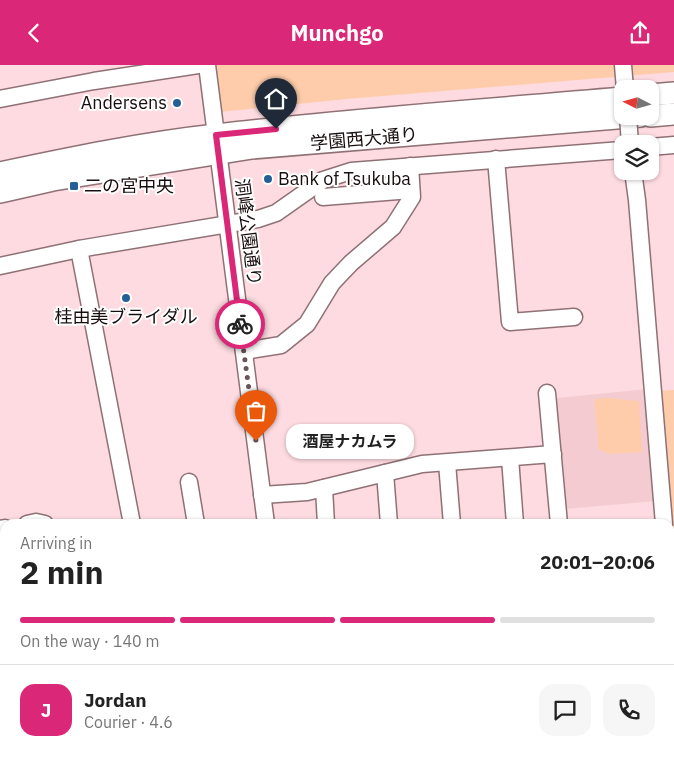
<!DOCTYPE html>
<html lang="en">
<head>
<meta charset="utf-8">
<style>
  body { margin:0; font-family:"IBM Plex Sans","Noto Sans JP",sans-serif; background:#f6f6f6; color:#222; height:100vh; display:flex; flex-direction:column; font-size:19px; white-space:nowrap }
  * { box-sizing:border-box; margin:0 }
  p { font-size:16px; color:#767676 }
  .icon { flex:none; width:28px; height:28px; fill:none; stroke:currentColor; stroke-width:2; stroke-linecap:round; stroke-linejoin:round }
  .map { position:relative; flex:1; overflow:hidden }
  .panel { position:absolute; left:0px; top:454px; width:675px; height:246px; display:flex; flex-direction:column; background:#fff; border-radius:15px 15px 0 0; box-shadow:0 1px 4px #0004 }
  .panel>* { flex:none }
  .needle { width:32px; rotate:276deg }
  .fabs { position:absolute; left:614px; top:15px; display:grid; gap:10px }
  .fabs a { display:grid; place-items:center; width:45px; height:45px; border-radius:10px; background:#fff; box-shadow:0 1px 4px #0004; font-size:25px }
  .pin { position:absolute; display:grid; place-items:center; width:42px; height:42px; color:#fff; margin:-51px -21px; border-radius:50% 50% 50% 0; rotate:-45deg; box-shadow:0 0 5px #0007 }
  .pin .icon { rotate:45deg }
  .courier { position:absolute; display:grid; place-items:center; width:50px; height:50px; margin:-25px; border:4px solid #db2777; border-radius:50%; background:#fff; color:#222; box-shadow:0 1px 6px #0007 }
  .bubble { position:absolute; height:35px; border-radius:15px; background:#fff; box-shadow:0 1px 4px #0004; font-size:16px; font-weight:700; line-height:35px; text-align:center }
  .head em { font-style:normal; font-weight:700 }
  .head div { display:flex; flex-direction:column-reverse }
  .head { display:flex; align-items:center; justify-content:space-between; height:85px; padding:0 20px }
  h1 { font-size:32px; font-weight:700; line-height:38px }
  .bar { display:grid; grid-template-columns:repeat(4,1fr); gap:8px 5px; align-content:center; height:60px; padding:0 20px }
  .bar i { height:6px; border-radius:4px; background:#e0e0e0 }
  .bar .active { background:#db2777 }
  .bar p { grid-column:span 4 }
  .line { display:flex; align-items:center; gap:12px; padding:0 20px; border-top:1px solid #e0e0e0 }
  .line div { flex:1 }
  .round { display:grid; place-items:center; flex:none; width:52px; height:52px; border-radius:15px; background:#f6f6f6 }
  header { display:flex; justify-content:space-between; align-items:center; height:65px; padding:0 20px; background:#db2777; color:#fff; font-size:22px; font-weight:700 }
  .map>svg:first-child { display:block }
  .built { fill:#f4cbd1 }
  .green { fill:#feccaa }
  .lines { fill:none; stroke-linecap:round; stroke-linejoin:round }
  .minor-casing { stroke:#8f7175; stroke-width:19 }
  .major-casing { stroke:#8f7175; stroke-width:24 }
  .minor { stroke:#fff; stroke-width:16 }
  .major { stroke:#fff; stroke-width:21 }
  .minor-bridge-casing { stroke:#8f7175; stroke-width:19; stroke-linecap:butt }
  .minor-bridge { stroke:#fff; stroke-width:16 }
  .done { stroke:#685558; stroke-width:5; stroke-dasharray:0 9 }
  .route { stroke:#db2777; stroke-width:6 }
  .poi-dot { fill:#246097; stroke:#fff; stroke-width:2 }
  .labels { text-anchor:middle; stroke-width:4; stroke-linejoin:round; paint-order:stroke }
  .poi-label { font-size:18px; fill:#180d0f; stroke:#fff; text-anchor:start }
  .street-label { font-size:18px; fill:#180d0f; stroke:#fff }
</style>
</head>
<body>
<header><svg class="icon" aria-label="back" viewBox="0 0 24 24"><path d="M15 5l-7 7 7 7"/></svg>Munchgo<svg class="icon" aria-label="share" viewBox="0 0 24 24"><path d="M12 15V3M7 8l5-5 5 5M5 13v7h14v-7"/></svg></header>
<div class="map">
<svg width="674" height="699" viewBox="0 0 674 699">
  <rect width="100%" height="100%" fill="#fddbe0"/>
  <!-- built -->
  <path class="built" d="M648 324 657 436 564 444 555 336 557 333Z"/>
  <!-- green -->
  <g class="green">
    <path d="M213 0H674V7L346 34 219 47Z"/>
    <path d="M674 325V550L670 500V459L656 326Z"/>
    <path d="M608 333 639 336 642 387 610 389 599 385 594 334Z"/>
  </g>
  <g class="lines">
    <!-- minor casing -->
    <g class="minor-casing">
      <g id="minor">
        <path d="M207 0 266 459"/>
        <path d="M623 0 625 24"/>
        <path d="M0 34 94 16 198 0"/>
        <path d="M650 82 674 80"/>
        <path d="M496 94 510 257 574 252"/>
        <path d="M633 106 637 135 664 459"/>
        <path d="M323 132 411 125"/>
        <path d="M79 184 132 459"/>
        <path d="M0 201 79 184 258 154 276 148 323 115 351 106 622 85"/>
        <path d="M244 286 281 280 307 259 332 218 351 198 393 162 412 132 410 101"/>
        <path d="M547 328 559 459"/>
        <path d="M510 393 515 459"/>
        <path d="M447 398 452 459"/>
        <path d="M385 408 389 459"/>
        <path d="M189 417 196 459"/>
        <path d="M324 423 326 459"/>
        <path d="M262 430 307 427 422 399 553 389"/>
        <path d="M27 459 36 457 45 459"/>
        <path d="M0 464 5 463"/>
        <path d="M0 532H5"/>
        <path d="M670 536 674 583"/>
        <path d="M0 672 5 673"/>
        <path d="M134 695 135 699"/>
        <path d="M213 695V699"/>
        <path d="M297 695V699"/>
      </g>
    </g>
    <!-- major casing -->
    <g class="major-casing">
      <g id="major">
        <path d="M650 30 674 28"/>
        <path d="M650 51 674 49"/>
        <path d="M0 108C71 93 143 78 216 70 351 54 487 45 622 33"/>
        <path d="M0 127 53 115 252 83 641 51"/>
      </g>
    </g>
    <!-- minor -->
    <use href="#minor" class="minor"/>
    <!-- major -->
    <use href="#major" class="major"/>
    <!-- minor-bridge casing -->
    <g class="minor-bridge-casing">
      <path id="minor-bridge" d="M628 51 630 79"/>
    </g>
    <!-- minor-bridge -->
    <use href="#minor-bridge" class="minor-bridge"/>
  </g>
  <g class="lines">
    <!-- done -->
    <path class="done" d="M240 259 256 376"/>
    <!-- route -->
    <path class="route" d="M240 259 216 70 276 64"/>
  </g>
  <!-- markers -->
  <g class="poi-dot">
    <circle cx="177" cy="38" r="5"/>
    <circle cx="268" cy="114" r="5"/>
    <rect x="69" y="116" width="10" height="10" rx="2.5"/>
    <circle cx="126" cy="233" r="5"/>
  </g>
  <g class="labels">
    <!-- poi labels -->
    <g class="poi-label">
      <text x="167" y="44" text-anchor="end">Andersens</text>
      <text x="278" y="120">Bank of Tsukuba</text>
      <text x="84" y="127">二の宮中央</text>
      <text x="126" y="258" text-anchor="middle">桂由美ブライダル</text>
    </g>
    <!-- street labels -->
    <g class="street-label">
      <text transform="translate(364 74) rotate(-5)" y="6">学園西大通り</text>
      <text transform="translate(248 167) rotate(83)" y="6">洞峰公園通り</text>
    </g>
  </g>
</svg>
<div class="fabs">
<a><svg class="needle" viewBox="-14 -14 28 28"><path d="M0-13l5 13h-10z" fill="#e53935"/><path d="M0 13l5-13h-10z" fill="#767676"/></svg></a>
<a><svg class="icon" aria-label="layers" viewBox="0 0 24 24"><path d="M12 4l9 5-9 5-9-5zM3 14l9 5 9-5"/></svg></a>
</div>
<div class="pin" style="left:256px;top:376px;background:#ea580c"><svg class="icon" aria-label="bag" viewBox="0 0 24 24"><path d="M5 8h14l-1 12H6zM9 8a3 3 0 0 1 6 0"/></svg></div>
<div class="pin" style="left:276px;top:64px;background:#1f2937"><svg class="icon" aria-label="home" viewBox="0 0 24 24"><path d="M3 11l9-7 9 7M6 9v11h12V9"/></svg></div>
<div class="courier" style="left:240px;top:259px"><svg class="icon" aria-label="bike" viewBox="0 0 24 24"><circle cx="6" cy="16" r="4"/><circle cx="18" cy="16" r="4"/><path d="M6 16l4-8h5l3 8M10 8l3 8H6M13 5h3"/></svg></div>
<div class="bubble" style="left:286px;top:359px;width:128px">酒屋ナカムラ</div>
<section class="panel">
<div class="head"><div><h1>2 min</h1><p>Arriving in</p></div><em>20:01–20:06</em></div>
<div class="bar"><i class="active"></i><i class="active"></i><i class="active"></i><i></i><p>On the way · 140 m</p></div>
<div class="line" style="height:90px"><b class="round" style="background:#db2777;color:#fff">J</b><div><b>Jordan</b><p>Courier · 4.6</p></div><a class="round"><svg class="icon" aria-label="chat" viewBox="0 0 24 24"><path d="M4 5h16v11H9l-5 4z"/></svg></a><a class="round"><svg class="icon" aria-label="phone" viewBox="0 0 24 24"><path d="M5 4h4l2 5-3 2q2 4 5 5l2-3 5 2v4C11 20 4 13 5 4z"/></svg></a></div>
</section>
</div>
</body>
</html>
